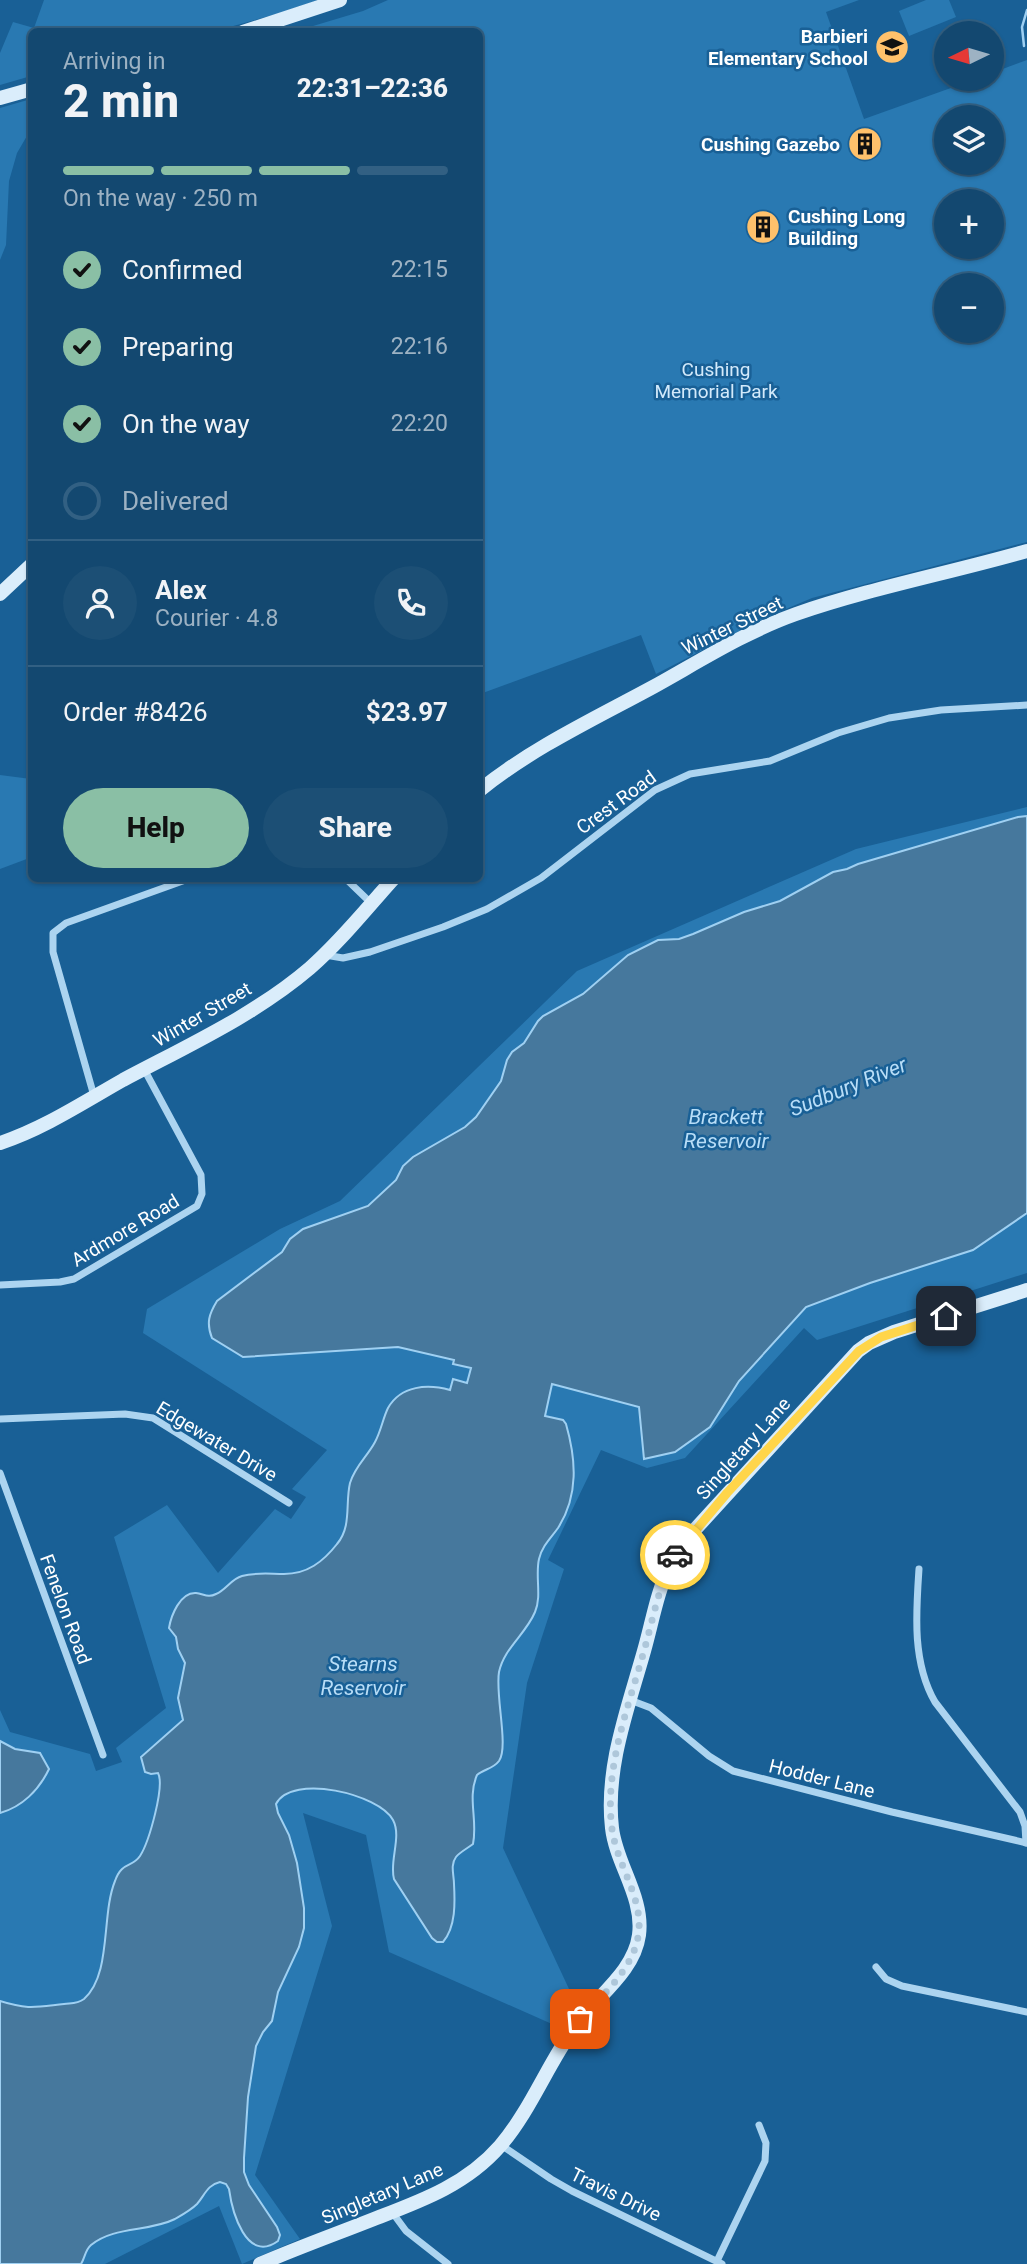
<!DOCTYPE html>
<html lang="en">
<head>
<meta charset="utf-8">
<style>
  body { margin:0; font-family:Roboto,sans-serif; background:#1c4f75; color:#f1f3f6; height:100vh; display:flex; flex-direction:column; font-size:26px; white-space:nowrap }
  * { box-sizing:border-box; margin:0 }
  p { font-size:23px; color:#9db2c3 }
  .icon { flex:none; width:38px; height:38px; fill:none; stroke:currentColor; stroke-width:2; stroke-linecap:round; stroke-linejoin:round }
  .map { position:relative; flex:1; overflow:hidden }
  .sheet { position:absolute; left:28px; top:28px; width:455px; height:854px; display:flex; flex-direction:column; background:#134870; border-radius:10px; box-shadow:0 2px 5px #0004,0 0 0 2px #326083 }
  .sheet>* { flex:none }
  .needle { width:46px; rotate:265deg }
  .buttons { position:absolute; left:934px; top:21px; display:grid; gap:14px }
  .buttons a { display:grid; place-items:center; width:70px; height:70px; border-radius:50%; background:#134870; box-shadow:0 2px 5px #0004,0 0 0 2px #326083; font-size:35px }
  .pin { position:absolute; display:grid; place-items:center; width:60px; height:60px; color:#fff; margin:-30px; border-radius:14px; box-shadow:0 4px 10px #0006 }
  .courier { position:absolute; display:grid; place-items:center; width:70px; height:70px; margin:-35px; border:5px solid #ffd54a; border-radius:50%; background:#fff; color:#222; box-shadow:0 2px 9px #0007 }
  .headline em { font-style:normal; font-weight:800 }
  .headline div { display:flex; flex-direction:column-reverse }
  .headline { display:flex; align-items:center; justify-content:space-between; height:119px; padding:0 35px }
  h1 { font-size:46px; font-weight:800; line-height:52px }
  .bar { display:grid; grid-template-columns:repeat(4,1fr); gap:10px 7px; align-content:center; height:84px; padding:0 35px }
  .bar i { height:9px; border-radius:5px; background:#326083 }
  .bar .on { background:#8abfa5 }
  .bar p { grid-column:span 4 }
  .line { display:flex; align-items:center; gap:18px; padding:0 35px; border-top:2px solid #326083 }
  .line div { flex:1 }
  .round { display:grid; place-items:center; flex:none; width:74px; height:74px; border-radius:37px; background:#1c4f75 }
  ol { padding:0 35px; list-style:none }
  li { display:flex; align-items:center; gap:21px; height:77px }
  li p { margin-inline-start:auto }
  li .icon { padding:7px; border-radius:50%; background:#8abfa5; color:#111; stroke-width:4 }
  li:last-child { color:#9db2c3 }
  li i { width:38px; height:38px; border:4px solid #326083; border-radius:50% }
  .button { display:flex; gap:14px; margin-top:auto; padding:14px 35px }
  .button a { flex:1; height:80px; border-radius:42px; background:#8abfa5; color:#111; font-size:28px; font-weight:800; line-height:80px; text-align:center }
  .button a+a { background:#1c4f75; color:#f1f3f6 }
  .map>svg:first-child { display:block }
  .green { fill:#2979b2; fill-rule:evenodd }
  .water { fill:#46789d; stroke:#9fd0f2; stroke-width:2 }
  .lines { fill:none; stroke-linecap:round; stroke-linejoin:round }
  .stream { stroke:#9fd0f2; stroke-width:2.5 }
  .street { stroke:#acd4f0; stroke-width:7 }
  .secondary { stroke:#daedfb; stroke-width:14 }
  .done { stroke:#aec7da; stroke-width:7; stroke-dasharray:0 12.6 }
  .route { stroke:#ffd54a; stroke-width:9 }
  .labels { text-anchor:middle; stroke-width:5; stroke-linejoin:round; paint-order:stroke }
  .poi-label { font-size:19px; font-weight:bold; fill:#fff; stroke:#196096; text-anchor:end }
  .park-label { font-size:19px; fill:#d3eafb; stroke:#196096 }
  .street-label { font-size:19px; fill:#fff; stroke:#196096 }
  .water-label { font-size:21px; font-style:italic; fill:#b8ddf7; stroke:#196096 }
</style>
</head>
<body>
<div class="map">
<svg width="1027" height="2264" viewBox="0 0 1027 2264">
  <rect width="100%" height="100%" fill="#196096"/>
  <!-- green -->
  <g class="green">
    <path d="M44 0H318L280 13 215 31 32 32 31 76 0 85V53L13 22 34 28Z"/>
    <path d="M388 0H859L826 12 864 119 976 79H992V73L1027 60V542L812 598 767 617 656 674 641 635 480 694V32H293L363 11ZM947 117H992V163H947ZM947 201H992V247H947ZM947 285H992V331H947Z"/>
    <path d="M926 0H949L956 17 909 36 899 11Z"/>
    <path d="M31 99V129L17 153 9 181 6 245 0 260V108Z"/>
    <path d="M0 775 31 779 32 857 0 869Z"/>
    <path d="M1027 807V1273L817 1340 804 1328 685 1458 647 1468 601 1450 548 1560 564 1569 527 1683 503 1848 577 2006 561 2028 389 1952 366 1835 303 1813 332 1926 255 2175 300 2239 242 2264 219 2206 105 2264H0V1710L10 1732 90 1754 96 1771 122 1762 116 1748 166 1708 114 1537 167 1505 218 1573 275 1509 291 1519 306 1497 292 1489 327 1450 143 1333 147 1309 280 1229 340 1201 577 971 856 849Z"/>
  </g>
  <!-- water -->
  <g class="water">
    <path d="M1027 816V1213L973 1250 870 1283 806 1307 739 1381 710 1427 675 1452 644 1459 639 1407 552 1384 545 1416 563 1420 566 1424C576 1459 579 1495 558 1528 551 1538 542 1546 539 1559 535 1576 542 1596 535 1612 526 1634 504 1648 499 1672 495 1695 509 1747 499 1761 493 1769 484 1769 477 1775 467 1798 478 1820 473 1844 468 1848 460 1852 456 1857 450 1865 454 1875 454 1884 455 1902 456 1927 443 1942H437L432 1938 394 1879C389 1861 402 1837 393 1820 379 1794 292 1773 276 1804L278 1813 289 1835 297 1863 304 1908V1928L299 1947 278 1992 272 2021 263 2032 256 2046 248 2097 244 2158V2172L249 2185 277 2227 280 2235 278 2241C246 2264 232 2211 229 2189L226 2184 220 2182C207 2185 205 2195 197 2204 191 2210 182 2215 175 2219 149 2232 114 2226 91 2245 85 2250 85 2258 81 2264H0V2001C28 2010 36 2007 64 2004 72 2003 77 2004 84 1999 112 1974 101 1915 115 1881 122 1861 132 1868 140 1856 149 1842 165 1786 158 1773L151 1774 145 1772 141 1757 183 1720 178 1698 185 1663 178 1649 176 1637 169 1628C171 1616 180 1592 196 1593 204 1594 208 1598 216 1594 226 1590 231 1579 242 1576 256 1572 270 1574 284 1574 307 1574 323 1562 337 1544 352 1526 345 1504 350 1483 355 1466 367 1457 375 1442 381 1431 383 1418 388 1408 401 1385 428 1384 450 1390L453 1379 467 1383 471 1368 453 1364 454 1360 398 1347 243 1357 212 1338C206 1323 209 1314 217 1301L282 1252 290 1239 303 1229 368 1206 396 1180 403 1166 413 1157 465 1127 476 1117 501 1081 507 1060 512 1052 524 1043 538 1021 543 1016 583 994 628 955 658 940 679 939 693 934 744 912 780 901 833 872 847 869 858 864 1018 817Z"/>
    <path d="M0 1741 15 1749 40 1753 49 1769C39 1790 22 1807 0 1813Z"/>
  </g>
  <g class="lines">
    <!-- stream -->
    <path class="stream" d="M1024 46 1022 27 1027 10"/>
    <!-- street -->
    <g class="street">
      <path d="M345 878 371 903"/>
      <path d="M325 955 343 958 370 952 443 927 487 909 541 878 655 790 690 774 770 761 838 733 889 718 941 710 1027 705"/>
      <path d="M94 1096 53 952V933L66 923 191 878"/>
      <path d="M0 1285 60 1282 74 1279 197 1206 202 1194 201 1175 144 1069"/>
      <path d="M0 1419 125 1414 153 1418 289 1503"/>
      <path d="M0 1473 103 1755"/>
      <path d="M919 1569C916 1613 912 1662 935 1702L1020 1812 1025 1826 1026 1843"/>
      <path d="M630 1700 651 1708 709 1756 733 1771 892 1812 1027 1843"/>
      <path d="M876 1967 886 1979 902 1986 1027 2012"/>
      <path d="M501 2145 551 2179 572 2191 722 2264"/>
      <path d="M392 2212 406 2231 448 2264"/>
      <path d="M717 2261 765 2161 766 2143 759 2125"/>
    </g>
    <!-- secondary -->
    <g class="secondary">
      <path d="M243 32 340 0"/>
      <path d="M0 98 32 89"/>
      <path d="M0 594 32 564"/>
      <path d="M480 790C532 748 594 719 653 687 700 661 745 632 796 614 871 588 950 573 1027 551"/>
      <path d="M0 1143C43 1129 84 1102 123 1080 187 1046 255 1015 310 968 341 941 367 908 394 878"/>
      <path d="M260 2264C297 2248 336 2234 374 2219 421 2201 466 2185 500 2146 531 2110 548 2063 576 2025 597 1996 634 1972 639 1935 644 1897 616 1864 612 1828 605 1768 628 1708 644 1651 652 1623 657 1592 670 1565 675 1554 683 1544 690 1535L858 1351 869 1343 894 1332 1027 1290"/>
    </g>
  </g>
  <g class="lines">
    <!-- done -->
    <path class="done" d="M580 2019C602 1996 632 1970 638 1937 645 1900 617 1866 612 1829 604 1769 628 1708 644 1651 653 1619 659 1584 675 1555"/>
    <!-- route -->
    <path class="route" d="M675 1555 727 1493 859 1351 881 1337 946 1316"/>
  </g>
  <!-- icons -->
  <defs>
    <g id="school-disc" transform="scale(1.75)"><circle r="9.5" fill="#ffc16b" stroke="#196096"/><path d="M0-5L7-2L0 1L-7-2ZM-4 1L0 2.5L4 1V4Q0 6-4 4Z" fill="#111"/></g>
    <g id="building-disc" transform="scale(1.75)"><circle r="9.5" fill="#ffc16b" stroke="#196096"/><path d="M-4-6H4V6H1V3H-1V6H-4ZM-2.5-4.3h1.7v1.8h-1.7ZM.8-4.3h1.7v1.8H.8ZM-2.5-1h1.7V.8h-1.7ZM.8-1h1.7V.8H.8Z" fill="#111"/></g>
  </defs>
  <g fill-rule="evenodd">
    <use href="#school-disc" x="892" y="47"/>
    <use href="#building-disc" x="865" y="144"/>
    <use href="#building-disc" x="763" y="227"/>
  </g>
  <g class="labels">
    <!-- poi labels -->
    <g class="poi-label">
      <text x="868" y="43">Barbieri<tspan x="868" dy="22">Elementary School</tspan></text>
      <text x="840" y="151">Cushing Gazebo</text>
      <text x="788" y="223" text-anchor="start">Cushing Long<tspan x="788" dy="22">Building</tspan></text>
    </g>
    <!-- park labels -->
    <g class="park-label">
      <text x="716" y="376">Cushing<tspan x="716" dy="22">Memorial Park</tspan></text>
    </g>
    <!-- street labels -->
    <g class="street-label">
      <text transform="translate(732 625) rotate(-26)" y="7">Winter Street</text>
      <text transform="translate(616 802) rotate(-36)" y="7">Crest Road</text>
      <text transform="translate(202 1014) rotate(-30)" y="7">Winter Street</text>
      <text transform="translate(125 1230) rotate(-31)" y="7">Ardmore Road</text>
      <text transform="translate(217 1441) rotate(31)" y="7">Edgewater Drive</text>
      <text transform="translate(743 1448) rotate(-48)" y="7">Singletary Lane</text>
      <text transform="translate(66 1609) rotate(70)" y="7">Fenelon Road</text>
      <text transform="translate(822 1778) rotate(14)" y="7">Hodder Lane</text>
      <text transform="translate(382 2193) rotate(-23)" y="7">Singletary Lane</text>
      <text transform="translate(616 2194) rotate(26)" y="7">Travis Drive</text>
    </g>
    <!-- water labels -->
    <g class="water-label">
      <text transform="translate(848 1087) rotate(-22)" y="7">Sudbury River</text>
      <text x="726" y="1124">Brackett<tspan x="726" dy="24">Reservoir</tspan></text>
      <text x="363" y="1671">Stearns<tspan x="363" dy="24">Reservoir</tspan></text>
    </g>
  </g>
</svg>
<div class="buttons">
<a><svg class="needle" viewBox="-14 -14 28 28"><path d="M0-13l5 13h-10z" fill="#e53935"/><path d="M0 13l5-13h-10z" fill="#9db2c3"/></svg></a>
<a><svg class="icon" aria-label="layers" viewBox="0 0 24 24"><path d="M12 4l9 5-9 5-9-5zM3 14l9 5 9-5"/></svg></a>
<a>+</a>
<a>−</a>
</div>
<div class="pin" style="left:580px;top:2019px;background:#ea580c"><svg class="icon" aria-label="bag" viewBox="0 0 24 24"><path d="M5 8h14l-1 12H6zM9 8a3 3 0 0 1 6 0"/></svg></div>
<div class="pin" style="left:946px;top:1316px;background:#1f2937"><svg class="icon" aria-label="home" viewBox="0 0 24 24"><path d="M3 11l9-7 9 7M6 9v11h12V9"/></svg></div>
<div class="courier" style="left:675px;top:1555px"><svg class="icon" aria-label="car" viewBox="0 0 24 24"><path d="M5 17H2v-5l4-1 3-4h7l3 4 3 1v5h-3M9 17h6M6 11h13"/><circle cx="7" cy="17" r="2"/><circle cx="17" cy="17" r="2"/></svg></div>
<section class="sheet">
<div class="headline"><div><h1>2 min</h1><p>Arriving in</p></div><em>22:31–22:36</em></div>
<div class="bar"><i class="on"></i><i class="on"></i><i class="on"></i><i></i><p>On the way · 250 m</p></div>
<ol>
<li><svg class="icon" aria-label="check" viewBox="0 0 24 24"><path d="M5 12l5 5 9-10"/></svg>Confirmed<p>22:15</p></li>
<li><svg class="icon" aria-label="check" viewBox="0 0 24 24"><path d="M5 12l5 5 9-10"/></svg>Preparing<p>22:16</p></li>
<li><svg class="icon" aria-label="check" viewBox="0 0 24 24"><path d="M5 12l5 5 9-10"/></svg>On the way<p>22:20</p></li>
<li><i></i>Delivered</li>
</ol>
<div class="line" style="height:126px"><a class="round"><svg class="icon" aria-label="person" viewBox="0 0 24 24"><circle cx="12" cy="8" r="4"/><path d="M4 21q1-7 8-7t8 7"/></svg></a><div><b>Alex</b><p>Courier · 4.8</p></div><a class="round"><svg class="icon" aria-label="phone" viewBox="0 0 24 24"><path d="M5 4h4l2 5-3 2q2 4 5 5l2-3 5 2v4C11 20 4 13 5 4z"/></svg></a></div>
<div class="line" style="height:91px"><div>Order #8426</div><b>$23.97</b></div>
<div class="button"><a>Help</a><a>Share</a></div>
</section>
</div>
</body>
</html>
